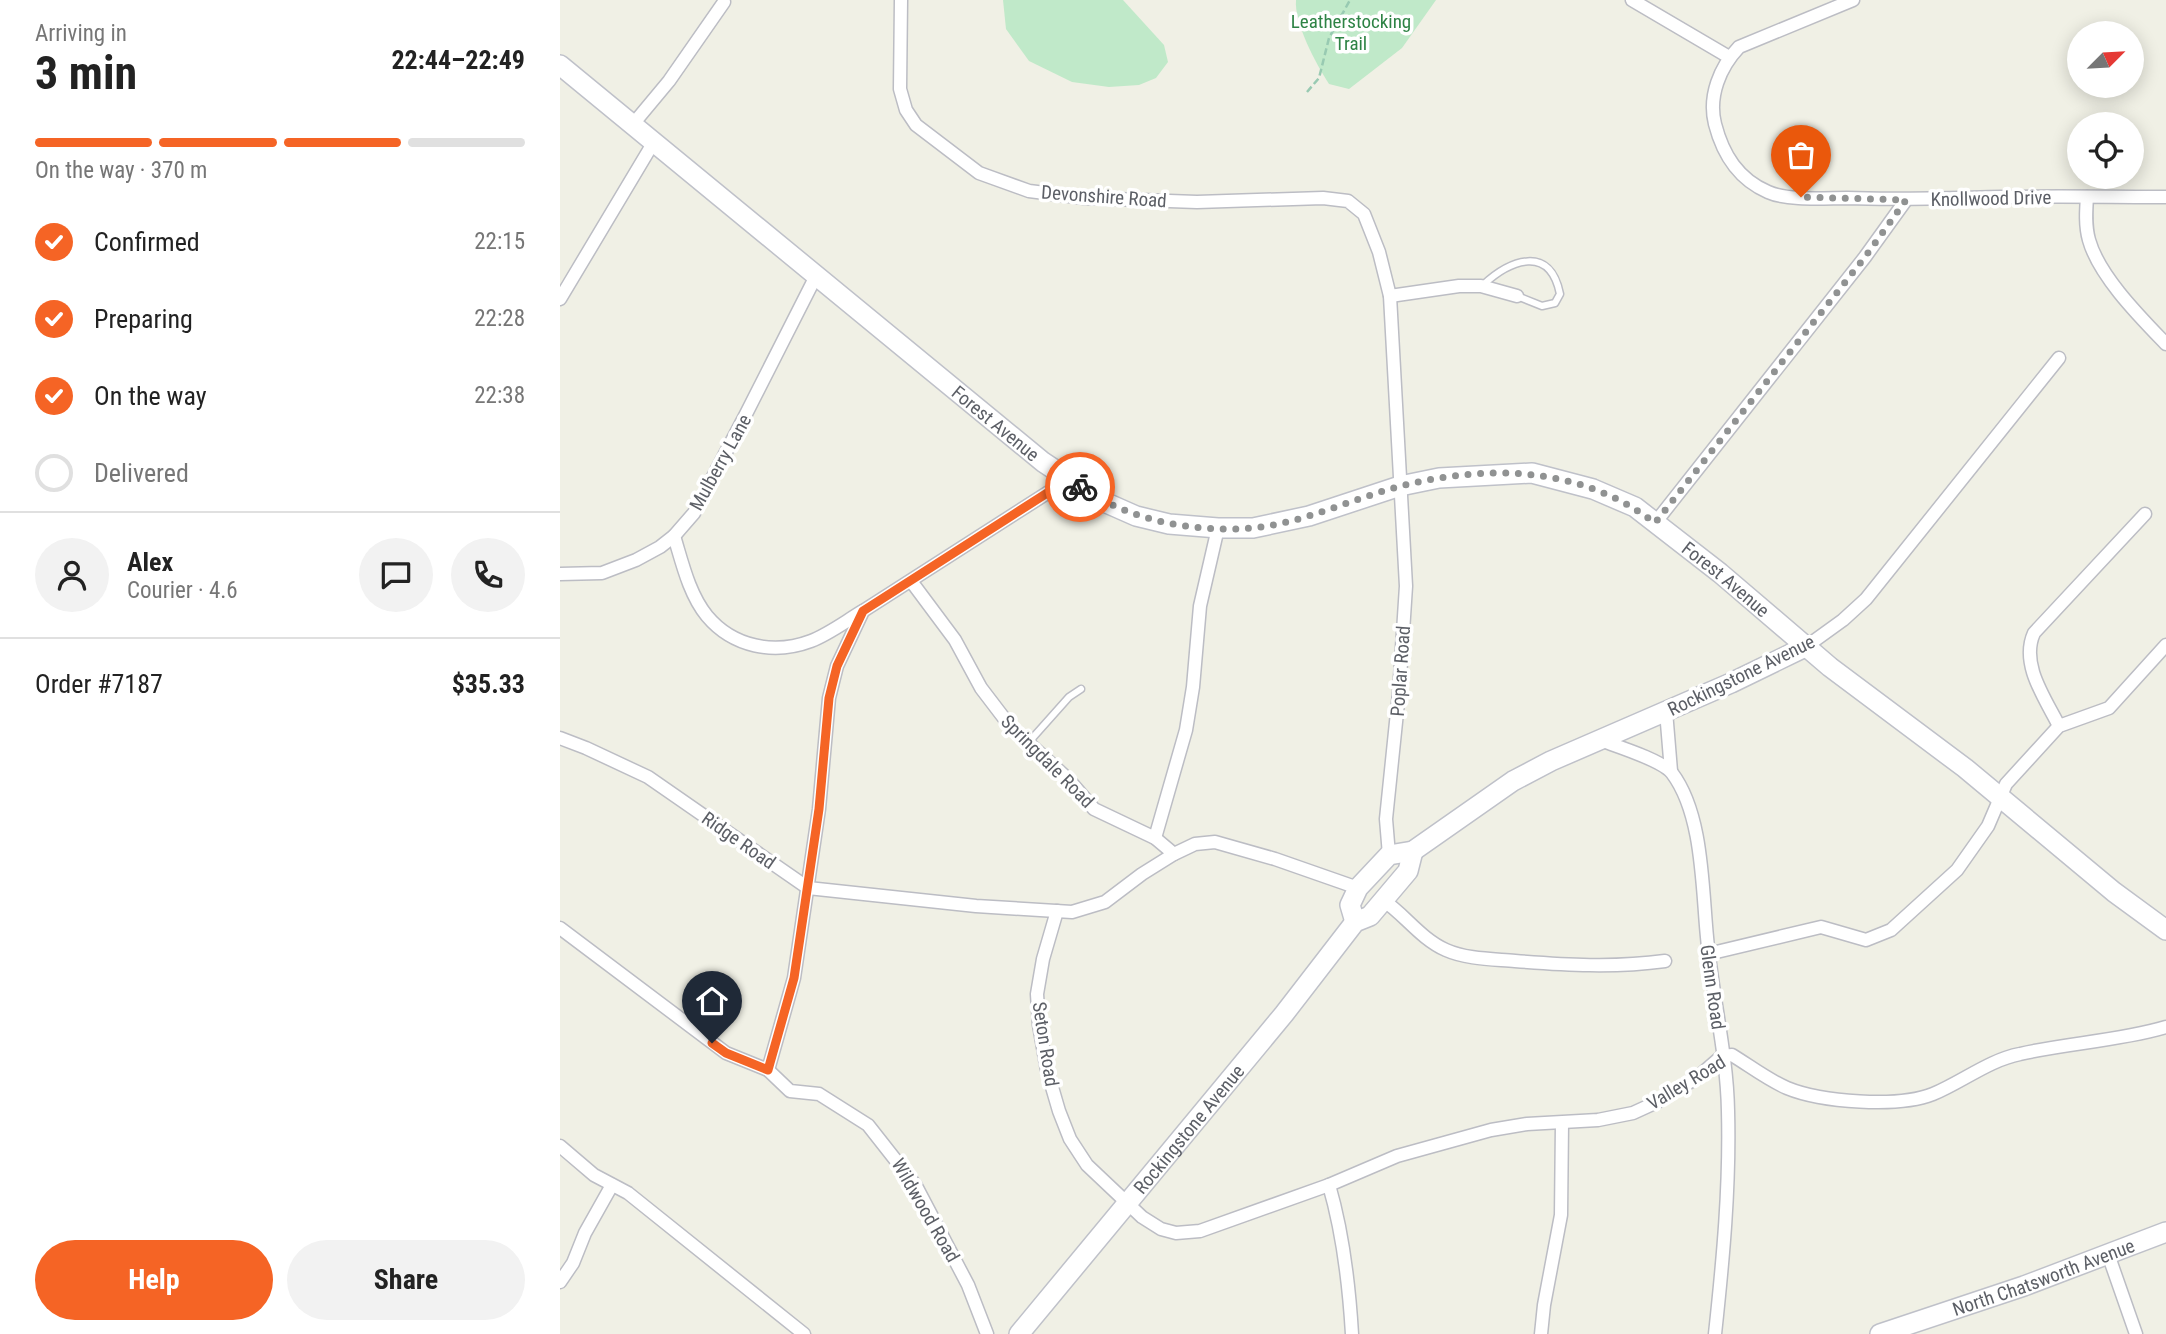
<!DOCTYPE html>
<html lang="en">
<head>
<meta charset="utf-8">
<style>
  body { margin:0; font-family:"Roboto Condensed",sans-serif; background:#f2f2f2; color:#222; height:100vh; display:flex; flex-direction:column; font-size:26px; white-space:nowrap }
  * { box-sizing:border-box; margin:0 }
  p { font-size:23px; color:#767676 }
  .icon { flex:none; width:38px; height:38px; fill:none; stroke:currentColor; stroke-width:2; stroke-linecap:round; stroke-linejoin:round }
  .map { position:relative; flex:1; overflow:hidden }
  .details { display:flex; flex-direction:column; background:#fff; width:560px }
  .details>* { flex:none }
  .needle { width:46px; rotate:66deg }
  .tools { position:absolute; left:1507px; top:21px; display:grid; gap:14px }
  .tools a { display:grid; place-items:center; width:77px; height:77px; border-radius:50%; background:#fff; box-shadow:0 4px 18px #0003; font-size:35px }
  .pin { position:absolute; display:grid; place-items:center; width:60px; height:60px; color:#fff; margin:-72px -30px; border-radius:50% 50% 50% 0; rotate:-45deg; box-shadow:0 0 7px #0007 }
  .pin .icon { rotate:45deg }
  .courier { position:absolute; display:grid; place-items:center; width:70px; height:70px; margin:-35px; border:5px solid #f56425; border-radius:50%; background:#fff; color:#222; box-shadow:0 2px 9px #0007 }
  .head em { font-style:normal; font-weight:700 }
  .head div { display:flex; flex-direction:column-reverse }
  .head { display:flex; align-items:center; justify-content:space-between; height:119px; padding:0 35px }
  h1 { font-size:46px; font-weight:700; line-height:52px }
  .bar { display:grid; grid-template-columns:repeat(4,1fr); gap:10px 7px; align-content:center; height:84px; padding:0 35px }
  .bar i { height:9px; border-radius:5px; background:#e0e0e0 }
  .bar .selected { background:#f56425 }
  .bar p { grid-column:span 4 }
  .line { display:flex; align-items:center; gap:18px; padding:0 35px; border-top:2px solid #e0e0e0 }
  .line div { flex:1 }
  .round { display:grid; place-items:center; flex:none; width:74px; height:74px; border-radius:37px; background:#f2f2f2 }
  ol { padding:0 35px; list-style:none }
  li { display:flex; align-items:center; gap:21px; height:77px }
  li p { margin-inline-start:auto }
  li .icon { padding:7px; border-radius:50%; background:#f56425; color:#fff; stroke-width:4 }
  li:last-child { color:#767676 }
  li i { width:38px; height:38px; border:4px solid #e0e0e0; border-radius:50% }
  .button { display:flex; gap:14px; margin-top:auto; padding:14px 35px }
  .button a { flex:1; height:80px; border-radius:42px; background:#f56425; color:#fff; font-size:28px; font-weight:700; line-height:80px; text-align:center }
  .button a+a { background:#f2f2f2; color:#222 }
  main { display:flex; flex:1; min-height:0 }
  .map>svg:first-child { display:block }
  .green { fill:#c0e9c9 }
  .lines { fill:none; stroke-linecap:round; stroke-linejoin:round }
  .lane-casing { stroke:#bcbdc4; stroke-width:9 }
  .street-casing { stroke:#bcbdc4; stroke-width:15 }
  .secondary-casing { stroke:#bfc1c9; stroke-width:22 }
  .path { stroke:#98cab2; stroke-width:2.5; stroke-dasharray:7 3.5; stroke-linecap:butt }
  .lane { stroke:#fff; stroke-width:6 }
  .street { stroke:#fff; stroke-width:12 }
  .secondary { stroke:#fff; stroke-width:19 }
  .done { stroke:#909292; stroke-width:7; stroke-dasharray:0 12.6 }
  .route { stroke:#f56425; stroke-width:9 }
  .labels { text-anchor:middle; stroke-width:7; stroke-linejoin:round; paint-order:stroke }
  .park-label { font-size:19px; fill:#2e8345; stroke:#fff }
  .street-label { font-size:19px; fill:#5c5f66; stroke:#fff }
</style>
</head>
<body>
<main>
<section class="details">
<div class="head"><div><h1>3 min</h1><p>Arriving in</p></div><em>22:44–22:49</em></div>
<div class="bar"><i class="selected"></i><i class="selected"></i><i class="selected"></i><i></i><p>On the way · 370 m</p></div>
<ol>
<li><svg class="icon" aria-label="check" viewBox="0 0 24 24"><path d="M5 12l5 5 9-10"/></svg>Confirmed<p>22:15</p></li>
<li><svg class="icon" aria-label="check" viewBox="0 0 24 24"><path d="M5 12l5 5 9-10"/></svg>Preparing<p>22:28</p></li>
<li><svg class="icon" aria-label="check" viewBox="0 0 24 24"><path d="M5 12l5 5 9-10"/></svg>On the way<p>22:38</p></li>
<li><i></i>Delivered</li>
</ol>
<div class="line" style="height:126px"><a class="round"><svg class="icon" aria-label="person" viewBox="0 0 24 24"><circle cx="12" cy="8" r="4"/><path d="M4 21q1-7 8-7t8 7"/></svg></a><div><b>Alex</b><p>Courier · 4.6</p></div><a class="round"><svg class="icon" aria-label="chat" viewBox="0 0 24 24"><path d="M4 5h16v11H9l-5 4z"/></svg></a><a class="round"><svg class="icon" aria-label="phone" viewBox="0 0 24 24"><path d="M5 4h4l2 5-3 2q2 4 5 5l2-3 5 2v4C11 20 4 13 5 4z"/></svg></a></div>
<div class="line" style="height:91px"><div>Order #7187</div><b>$35.33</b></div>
<div class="button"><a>Help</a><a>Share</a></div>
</section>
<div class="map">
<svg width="1606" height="1334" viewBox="0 0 1606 1334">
  <rect width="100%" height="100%" fill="#f0f0e5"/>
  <!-- green -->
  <g class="green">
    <path d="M443 0H563L604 45 608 62 596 78 579 85 549 87 512 82 469 61 446 29Z"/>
    <path d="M736 0H876L842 48 789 89 769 84C756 64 734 23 736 0Z"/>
  </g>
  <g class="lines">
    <!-- lane casing -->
    <g class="lane-casing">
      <g id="lane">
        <path d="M923 285C950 260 990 244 1000 294L995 303 982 306 957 296"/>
        <path d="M468 743 509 697 521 689"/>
      </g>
    </g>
    <!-- street casing -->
    <g class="street-casing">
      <g id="street">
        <path d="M341 0 340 89 346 110 356 125 419 173 469 191 525 198 637 202 763 198 788 201 804 214 819 252 830 296 846 586 839 693 826 819 829 855"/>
        <path d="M1072 0 1169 57"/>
        <path d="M1293 0 1179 47C1160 67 1148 96 1155 124 1163 155 1178 179 1208 192 1228 201 1265 198 1287 198 1339 200 1390 198 1441 197 1496 196 1551 197 1606 197"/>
        <path d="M74 123 109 81 164 2"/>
        <path d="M1527 197C1526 211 1525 226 1529 240 1539 276 1580 317 1606 344"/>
        <path d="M830 296 899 286H921L957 296"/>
        <path d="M0 299 95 140"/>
        <path d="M1095 523 1305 257 1346 200"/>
        <path d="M114 536C122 562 129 594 147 616 173 647 214 655 251 641 269 634 286 621 303 611"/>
        <path d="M0 574 42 573 76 560 100 547 114 536 134 513 186 414 257 274"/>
        <path d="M351 581 395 640 421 688 450 726 508 779 534 809 595 838 614 854"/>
        <path d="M1247 646 1283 620 1306 599 1499 358"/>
        <path d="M1106 711 1111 771"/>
        <path d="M1499 726C1485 698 1460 664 1474 633L1585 514"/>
        <path d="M0 738 26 748 88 777 248 888 416 906 512 912 545 902 582 874 614 854 635 844 655 842 715 859 798 888"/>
        <path d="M1040 740C1056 746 1102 760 1112 773 1143 814 1142 887 1147 937 1152 995 1167 1053 1168 1111 1170 1186 1163 1260 1155 1334"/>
        <path d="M595 838 626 730 633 687 640 606 658 528"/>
        <path d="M823 900C845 915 861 939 886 950 906 959 933 959 955 961 1006 965 1054 968 1105 961"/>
        <path d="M497 911 483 959 477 994 479 1025 487 1070 499 1111 510 1139 527 1165 582 1217 601 1229 616 1233 640 1231 769 1185 837 1156 931 1130 967 1124 1038 1120 1073 1113 1097 1102 1138 1077 1162 1056 1172 1055C1190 1066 1208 1080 1227 1088 1261 1102 1338 1108 1373 1094 1402 1082 1429 1060 1460 1054 1508 1043 1558 1041 1606 1027"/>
        <path d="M0 928 166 1053 208 1070 230 1091 259 1094 308 1125 356 1186 408 1285 427 1334"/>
        <path d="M1148 954 1261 927 1306 940 1331 930 1397 870 1428 826 1446 784 1499 726 1549 708 1606 645"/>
        <path d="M208 1070 234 978 259 809 269 698 277 666 303 611 509 479"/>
        <path d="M0 1146 34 1175 68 1193 244 1334"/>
        <path d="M769 1185C783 1233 789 1284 792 1334"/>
        <path d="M1548 1254 1576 1334"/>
        <path d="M0 1282 13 1263 25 1233 52 1185"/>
        <path d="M981 1334 984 1305 1001 1215 1002 1123"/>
      </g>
    </g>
    <!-- secondary casing -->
    <g class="secondary-casing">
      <g id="secondary">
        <path id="s1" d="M0 65 483 462 542 501 576 516 609 524 658 528H693L749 516 840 486 879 478 972 473 1033 489 1075 507 1160 573 1270 667 1405 768 1554 892 1606 930"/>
        <path d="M795 922 790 905 798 888 829 855 853 851 953 781 991 761 1171 683 1247 646"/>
        <path id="s2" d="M459 1334 724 1014 795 922 810 916 848 871 853 851"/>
        <path id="s3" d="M1320 1334 1464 1286 1606 1232"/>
      </g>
    </g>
    <!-- path -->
    <path class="path" d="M747 92 759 78 769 38 790 0"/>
    <!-- lane -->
    <use href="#lane" class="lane"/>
    <!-- street -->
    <use href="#street" class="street"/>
    <!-- secondary -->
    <use href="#secondary" class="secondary"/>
  </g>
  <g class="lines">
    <!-- done -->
    <path class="done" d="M520 487C570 520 632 533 692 528 744 523 791 499 841 486 928 464 1021 466 1095 523L1305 257 1346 200 1241 197"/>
    <!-- route -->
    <path class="route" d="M152 1043 166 1053 208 1070 234 978 259 809 269 698 277 666 303 611 509 479 520 487"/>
  </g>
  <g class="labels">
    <!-- park labels -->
    <g class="park-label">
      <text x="791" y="28">Leatherstocking<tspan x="791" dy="22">Trail</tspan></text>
    </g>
    <!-- street labels -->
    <g class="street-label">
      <text transform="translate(544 196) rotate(4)" y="7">Devonshire Road</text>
      <text transform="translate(1431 198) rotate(-1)" y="7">Knollwood Drive</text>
      <text dy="7" stroke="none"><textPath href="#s1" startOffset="564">Forest Avenue</textPath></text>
      <text transform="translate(160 462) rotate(-61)" y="7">Mulberry Lane</text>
      <text dy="7" stroke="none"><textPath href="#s1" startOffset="1362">Forest Avenue</textPath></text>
      <text transform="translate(840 671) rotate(-86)" y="7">Poplar Road</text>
      <text transform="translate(1181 675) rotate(-26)" y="7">Rockingstone Avenue</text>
      <text transform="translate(488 761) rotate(45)" y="7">Springdale Road</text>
      <text transform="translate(179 840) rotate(35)" y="7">Ridge Road</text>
      <text transform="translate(1153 987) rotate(82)" y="7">Glenn Road</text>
      <text transform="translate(486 1044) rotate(81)" y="7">Seton Road</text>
      <text transform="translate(1126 1082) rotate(-31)" y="7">Valley Road</text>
      <text dy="7" stroke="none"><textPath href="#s2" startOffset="266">Rockingstone Avenue</textPath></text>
      <text transform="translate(366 1210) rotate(60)" y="7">Wildwood Road</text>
      <text dy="7" stroke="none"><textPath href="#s3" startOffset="173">North Chatsworth Avenue</textPath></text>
    </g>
  </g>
</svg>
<div class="tools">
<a><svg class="needle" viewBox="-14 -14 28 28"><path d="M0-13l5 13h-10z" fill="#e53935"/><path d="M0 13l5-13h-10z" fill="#767676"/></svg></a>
<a><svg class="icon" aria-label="locate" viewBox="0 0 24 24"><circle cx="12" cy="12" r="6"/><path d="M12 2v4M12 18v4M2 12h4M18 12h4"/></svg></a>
</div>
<div class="pin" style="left:1241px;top:197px;background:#ea580c"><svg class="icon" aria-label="bag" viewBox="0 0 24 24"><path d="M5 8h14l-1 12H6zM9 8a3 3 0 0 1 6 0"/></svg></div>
<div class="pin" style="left:152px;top:1043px;background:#1f2937"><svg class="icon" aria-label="home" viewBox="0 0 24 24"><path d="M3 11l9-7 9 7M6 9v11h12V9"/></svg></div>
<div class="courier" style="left:520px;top:487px"><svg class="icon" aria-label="bike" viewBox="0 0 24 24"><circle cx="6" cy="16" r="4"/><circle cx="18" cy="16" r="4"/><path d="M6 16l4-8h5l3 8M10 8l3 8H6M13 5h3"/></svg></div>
</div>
</main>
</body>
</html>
